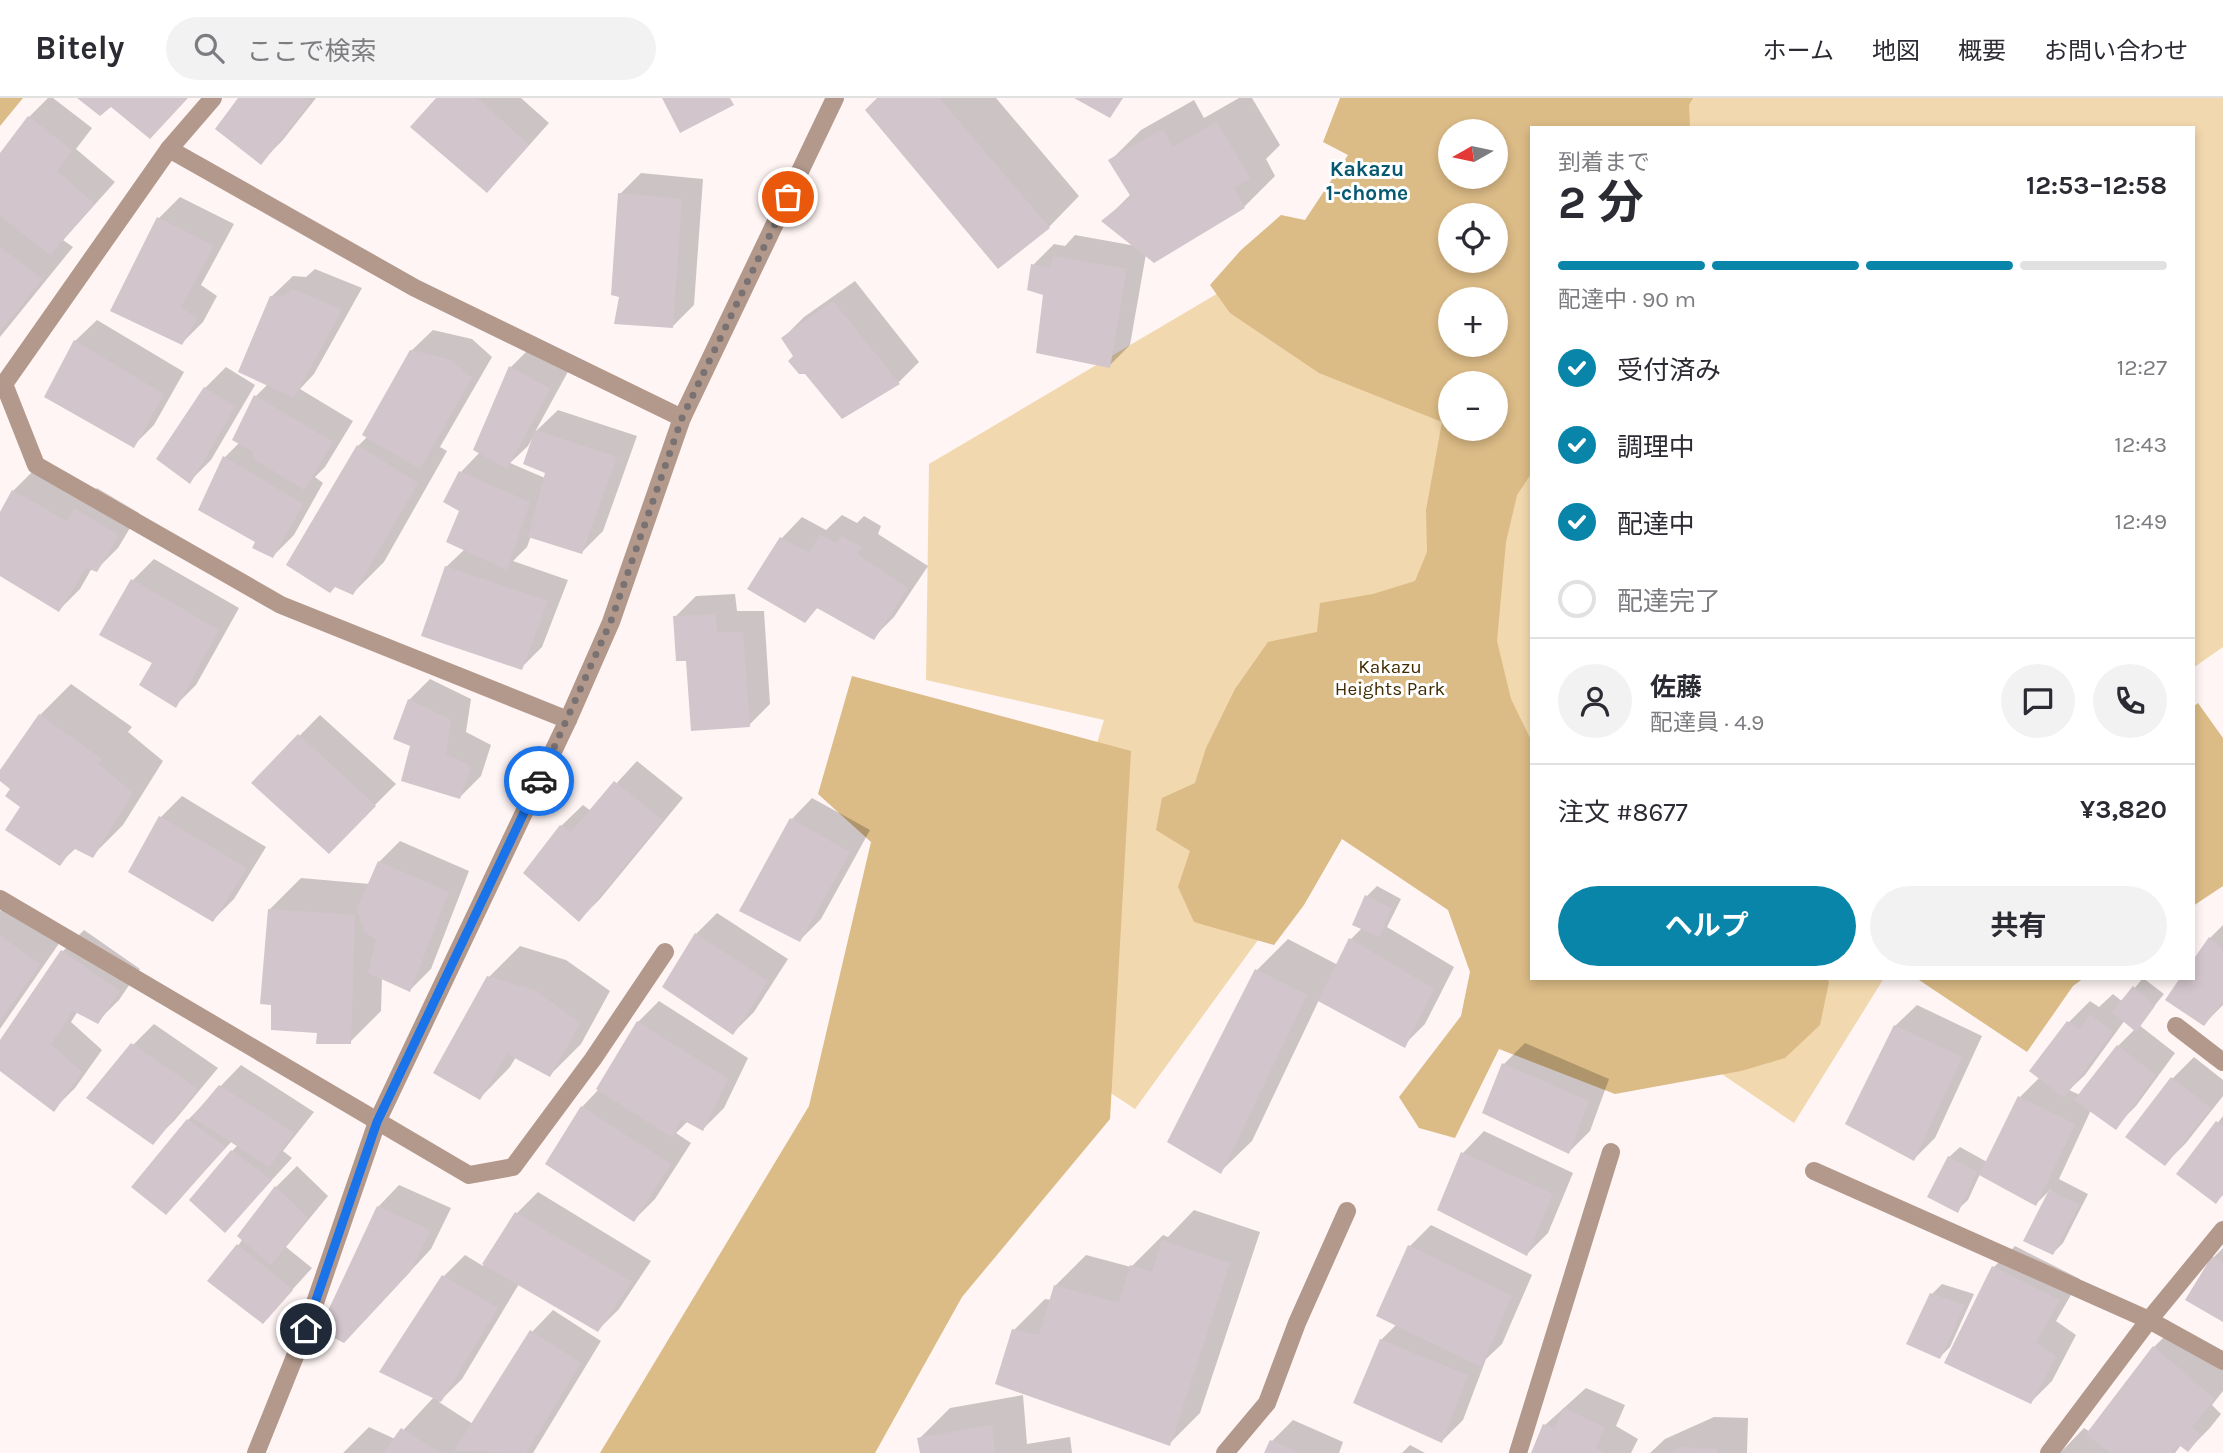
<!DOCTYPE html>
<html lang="ja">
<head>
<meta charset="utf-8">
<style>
  body { margin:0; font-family:Karla,"Noto Sans JP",sans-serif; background:#f2f2f3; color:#2b2b33; height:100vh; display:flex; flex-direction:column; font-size:26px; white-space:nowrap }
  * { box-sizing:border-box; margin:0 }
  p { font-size:23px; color:#7c7c81 }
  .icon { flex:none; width:38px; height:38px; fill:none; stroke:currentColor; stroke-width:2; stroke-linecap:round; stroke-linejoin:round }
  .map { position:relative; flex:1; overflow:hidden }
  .drawer { position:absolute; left:1530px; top:28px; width:665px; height:854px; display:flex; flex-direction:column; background:#fff; border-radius:0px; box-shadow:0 4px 10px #0003 }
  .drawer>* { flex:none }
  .needle { width:46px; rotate:261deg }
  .buttons { position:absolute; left:1438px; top:21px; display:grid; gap:14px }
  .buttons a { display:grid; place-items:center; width:70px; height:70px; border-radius:50%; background:#fff; box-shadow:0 4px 10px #0003; font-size:35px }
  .pin { position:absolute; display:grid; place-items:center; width:60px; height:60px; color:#fff; margin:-30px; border:4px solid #fff; border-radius:50%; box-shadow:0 2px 7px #0007 }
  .courier { position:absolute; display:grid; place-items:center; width:70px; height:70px; margin:-35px; border:5px solid #1a73e8; border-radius:50%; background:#fff; color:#222; box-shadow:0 2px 9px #0007 }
  .head em { font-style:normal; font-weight:700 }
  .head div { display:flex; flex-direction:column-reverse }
  .head { display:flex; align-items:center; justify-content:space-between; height:119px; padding:0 28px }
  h1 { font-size:46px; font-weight:700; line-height:52px }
  .bar { display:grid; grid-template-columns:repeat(4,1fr); gap:10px 7px; align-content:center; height:84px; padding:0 28px }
  .bar i { height:9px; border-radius:5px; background:#e1e1e2 }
  .bar .current { background:#0985a9 }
  .bar p { grid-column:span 4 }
  .line { display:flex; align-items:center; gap:18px; padding:0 28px; border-top:2px solid #e1e1e2 }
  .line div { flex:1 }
  .round { display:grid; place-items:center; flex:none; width:74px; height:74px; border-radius:37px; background:#f2f2f3 }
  ol { padding:0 28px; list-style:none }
  li { display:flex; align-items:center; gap:21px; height:77px }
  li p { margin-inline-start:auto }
  li .icon { padding:7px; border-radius:50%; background:#0985a9; color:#fff; stroke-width:4 }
  li:last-child { color:#7c7c81 }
  li i { width:38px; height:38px; border:4px solid #e1e1e2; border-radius:50% }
  .cta { display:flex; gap:14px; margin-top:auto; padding:14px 28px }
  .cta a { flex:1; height:80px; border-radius:42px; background:#0985a9; color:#fff; font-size:28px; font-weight:700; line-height:80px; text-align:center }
  .cta a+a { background:#f2f2f3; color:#2b2b33 }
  header { display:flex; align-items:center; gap:42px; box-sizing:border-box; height:98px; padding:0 35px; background:#fff; border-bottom:2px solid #e1e1e2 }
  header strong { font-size:33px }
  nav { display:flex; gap:38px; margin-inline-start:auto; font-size:24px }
  .search { width:490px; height:63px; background:#f2f2f3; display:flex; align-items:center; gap:18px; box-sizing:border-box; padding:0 24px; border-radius:38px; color:#7c7c81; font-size:26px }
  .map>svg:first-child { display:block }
  .green { fill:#f2d8ae; fill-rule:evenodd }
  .forest { fill:#dbbb86; fill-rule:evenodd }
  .shadow { fill:#0003; fill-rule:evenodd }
  .building { fill:#d3c5cc }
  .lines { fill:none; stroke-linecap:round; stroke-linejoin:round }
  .minor { stroke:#b2998c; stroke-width:18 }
  .done { stroke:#7a7272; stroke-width:7; stroke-dasharray:0 12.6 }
  .route { stroke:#1a73e8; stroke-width:9 }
  .labels { text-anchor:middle; stroke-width:6; stroke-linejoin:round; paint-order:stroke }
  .park-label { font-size:19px; fill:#402a00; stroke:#fff }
  .neighbourhood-label { font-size:21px; font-weight:bold; fill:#075871; stroke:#fff }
</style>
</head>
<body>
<header>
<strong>Bitely</strong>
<div class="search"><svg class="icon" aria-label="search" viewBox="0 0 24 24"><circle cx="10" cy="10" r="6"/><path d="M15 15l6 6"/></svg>ここで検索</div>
<nav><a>ホーム</a><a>地図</a><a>概要</a><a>お問い合わせ</a></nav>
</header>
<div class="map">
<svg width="2223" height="1355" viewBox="0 0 2223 1355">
  <rect width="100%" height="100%" fill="#fff5f5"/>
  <!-- green -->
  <g class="green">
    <path d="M1513 0H2223V549L2193 570V30H1531V847L1346 721 1135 1011 1011 929 1104 622 926 582 929 366 1269 165 1496 163V79ZM1451 201H1496V247H1451ZM1451 285H1496V331H1451Z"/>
    <path d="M1580 880H1884L1794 1025Z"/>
  </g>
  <!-- forest -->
  <g class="forest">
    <path d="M0 0H23L0 28Z"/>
    <path d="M1340 0H1693L1689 7 1690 30H1531V376L1517 397 1506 444 1497 543 1511 601 1531 642V880H1826L1829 884 1820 927 1785 960 1741 973 1615 996 1499 951 1455 1040 1419 1030 1399 999 1461 918 1470 874 1448 812 1342 741 1304 807 1274 847 1194 824 1178 789 1190 753 1156 732 1162 700 1195 685 1206 650 1235 591 1268 544 1317 534 1320 505 1373 496 1415 483 1427 454 1426 412 1442 324 1319 275 1230 215 1210 187 1241 152 1281 117 1305 122 1348 57 1323 44ZM1496 33V79H1451V33ZM1496 117V163H1451V117ZM1451 201H1496V247H1451ZM1496 285V331H1451V285Z"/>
    <path d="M852 578 1131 653 1110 1021 962 1199 875 1355H600L809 1008 871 744 818 696Z"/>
    <path d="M2198 605 2223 640V788L2193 808V609Z"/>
    <path d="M1916 880H2084L2073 888 2027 954Z"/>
  </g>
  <!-- shadow -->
  <g class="shadow">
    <path d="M48 0H53L92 30 76 51 115 84 63 142 73 149 0 239V57L29 19Z"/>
    <path d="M241 0H316L282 43 261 64Z"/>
    <path d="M438 0H521L549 25 508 71Z"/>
    <path d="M880 0H996L1079 98 1049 129Z"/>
    <path d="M1239 0H1252L1280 47 1266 61 1275 78 1244 109 1146 156 1130 247 1109 268 1045 196 1033 167 1054 146 1065 148 1075 137 1136 148 1104 123 1131 96 1110 63 1141 32 1194 2 1204 20Z"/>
    <path d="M641 75 703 81 694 207 673 228 620 96Z"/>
    <path d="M180 99 234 126 201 187 217 198 203 224 182 245 113 212 159 120Z"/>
    <path d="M315 171 362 190 314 276 300 291 353 323 325 369 315 379 323 385 294 437 273 458 258 444 225 359 240 344 256 298 268 286 271 199 293 178 306 179Z"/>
    <path d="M855 183 919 264 898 285 795 258 783 240 804 219Z"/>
    <path d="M97 222 184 274 154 327 133 348 75 243Z"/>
    <path d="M433 232 472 241 492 259 440 349 447 353 384 464 353 495 358 348 368 338 411 253Z"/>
    <path d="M532 248 570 270 535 334 558 312 637 338 603 433 582 454 531 438 527 449 513 463 568 482 542 549 521 570 446 469 465 451 461 374 480 354 511 269ZM533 339 547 374 545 380 510 365 528 348Z"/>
    <path d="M226 269 255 287 211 362 190 383 205 290Z"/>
    <path d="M34 372 86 401 97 390 139 415 118 450 96 472 92 470 80 491 59 512 0 476V417L13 393Z"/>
    <path d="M842 417 857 425 864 418 881 428 878 436 928 468 894 519 873 540 819 508 805 523 781 441 802 419 826 432Z"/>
    <path d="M154 461 239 510 196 587 175 608 133 482Z"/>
    <path d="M735 496 737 513H764L770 606 749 627 687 561 675 519 696 498Z"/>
    <path d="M430 581 471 601 466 634 491 647 481 678 460 699 412 647 409 602Z"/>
    <path d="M71 586 132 629 128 634 163 663 123 727 92 758 76 750 60 765 22 709 13 691 0 680V675L40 617Z"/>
    <path d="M320 617 396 686 329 753 253 685Z"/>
    <path d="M637 663 683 700 600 801 579 822 561 728 583 707 591 713Z"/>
    <path d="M182 698 266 749 234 801 213 822 130 774 161 719Z"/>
    <path d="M812 700 870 732 821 821 800 842 791 722Z"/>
    <path d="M400 743 469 773 431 871 410 892 382 879 381 913 350 944 319 933 273 906 270 811 301 780 370 786 379 764Z"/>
    <path d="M1377 788 1401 801 1387 829 1454 869 1425 926 1404 947 1319 902 1252 1043 1221 1073 1170 1043 1257 872 1288 841 1338 867 1351 841 1362 830 1367 798Z"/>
    <path d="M7 806 60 844 0 931V813Z"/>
    <path d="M717 815 788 861 754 914 733 935 696 836Z"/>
    <path d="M2223 827V907L2204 926 2193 880V865L2210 840Z"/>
    <path d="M84 832 140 871 119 902 98 923 78 913 71 924 102 952 75 990 54 1011 0 971V946L63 853Z"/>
    <path d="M520 848 566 862 610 893 581 946 550 977 516 959 510 969 480 1000 489 879Z"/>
    <path d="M2143 880 2164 896 2139 927 2175 955 2136 1008 2115 1029 2091 1012 2059 1081 2088 1096 2063 1145 2053 1155 2025 1142 2051 1091 2036 1106 1980 1076 1968 1102 1957 1112 1949 1059 1960 1049 1987 1064 2020 999 2040 979 2031 973 2069 924 2090 903 2099 909 2113 896 2123 904ZM2125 922 2135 931 2118 948 2080 997 2069 992 2085 977Z"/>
    <path d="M659 903 748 960 724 1010 703 1031 688 1023 676 1035 691 1045 655 1101 634 1122 582 1009 599 991 638 924Z"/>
    <path d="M1917 907 1982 938 1935 1040 1914 1061 1895 928Z"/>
    <path d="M154 926 218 970 174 1023 152 1044 133 947Z"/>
    <path d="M1525 945 1609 981 1590 1033 1569 1054 1504 966Z"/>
    <path d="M2194 959 2223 982V998L2186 1045 2165 1066 2128 1039 2173 980Z"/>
    <path d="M241 967 314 1014 283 1053 292 1060 225 1133 232 1053 238 1047 232 1043 166 1115 188 1022Z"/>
    <path d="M2223 1018V1097L2215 1104 2178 1076Z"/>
    <path d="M1484 1033 1573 1075 1548 1135 1527 1156 1439 1111 1463 1055Z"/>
    <path d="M297 1068 328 1098 286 1149 312 1170 263 1224 238 1148 276 1089Z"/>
    <path d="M399 1087 451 1110 431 1151 365 1222 378 1109Z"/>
    <path d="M538 1094 651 1163 619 1211 598 1232 519 1186 462 1281 439 1304 473 1326 532 1234 553 1212 601 1243 533 1355H343L369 1329 395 1341 434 1299 382 1273 444 1178 465 1157 483 1168 517 1115Z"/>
    <path d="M1194 1112 1260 1134 1200 1315 1169 1346 1014 1232 1045 1201 1051 1202 1055 1188 1086 1157 1131 1169 1163 1137 1168 1139Z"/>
    <path d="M1431 1127 1532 1177 1502 1246 1486 1261 1463 1322 1442 1343 1381 1242 1397 1226 1410 1148Z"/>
    <path d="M2015 1148 2080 1181 2056 1223 2076 1237 2052 1283 2031 1304 1947 1264 1994 1169Z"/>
    <path d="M2223 1150V1222L2214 1159Z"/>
    <path d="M1942 1186 1974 1196 1950 1249 1940 1259 1932 1196Z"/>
    <path d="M2175 1228 2223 1269V1293L2212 1307 2221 1316 2209 1331 2188 1352 2181 1347 2175 1355H2060L2084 1330 2090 1334 2154 1249Z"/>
    <path d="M1586 1290 1625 1307 1616 1328 1638 1341 1631 1355H1533L1545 1327Z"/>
    <path d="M1023 1297 1027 1346 1070 1339 1072 1355H922L919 1341 950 1310Z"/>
    <path d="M1714 1319 1748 1320 1747 1355H1650L1665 1341Z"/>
    <path d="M1293 1322 1343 1344 1339 1355H1266L1272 1343Z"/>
    <path d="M1410 1347 1425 1355H1402Z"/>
  </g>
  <!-- building -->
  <g class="building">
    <path d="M77 0H188L150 41 111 9 100 18Z"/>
    <path d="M238 0H307L311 3 261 67 215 31Z"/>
    <path d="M436 0H477L529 47 487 95 410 29Z"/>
    <path d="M662 0H730L734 7 680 35Z"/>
    <path d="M877 0H939L1050 130 998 171 865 12Z"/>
    <path d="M1074 0H1123L1110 20Z"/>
    <path d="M28 18 72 52 57 73 95 106 50 157 0 118V55Z"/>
    <path d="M1217 24 1250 80 1234 90 1245 110 1154 165 1101 123 1131 99 1108 62 1163 31 1172 49Z"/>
    <path d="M618 95 682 101 673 230 614 226 619 199 611 197Z"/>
    <path d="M157 119 214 148 181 209 197 220 182 247 110 213Z"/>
    <path d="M0 149 43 181 0 234Z"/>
    <path d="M1053 158 1127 171 1110 270 1036 255 1043 197 1027 192 1031 166 1050 170Z"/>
    <path d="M293 191 342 212 294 300 238 274 270 198 283 199Z"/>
    <path d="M833 203 900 286 842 321 805 276H799L788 263 793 258 781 240Z"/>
    <path d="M74 242 164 296 134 350 44 299Z"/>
    <path d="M410 252 451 262 472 280 420 371 362 337Z"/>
    <path d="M509 268 550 291 507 371 473 352Z"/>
    <path d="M204 289 235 309 190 386 156 361Z"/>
    <path d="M254 297 333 344 304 392 253 360V354L232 342Z"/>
    <path d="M535 332 617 359 582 456 528 439 545 375 523 366Z"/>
    <path d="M357 347 418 385 353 497 335 489 330 495 286 467Z"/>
    <path d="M223 358 303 406 273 460 252 450 255 444 198 412Z"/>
    <path d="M459 373 530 404 507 472 446 444 459 413 443 404Z"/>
    <path d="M12 392 67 423 74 410 119 437 97 474 86 470 59 514 0 478V414Z"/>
    <path d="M820 437 836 445 842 438 861 449 858 457 908 490 874 542 817 510 805 525 747 491 780 439 809 455Z"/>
    <path d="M445 468 548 503 522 572 421 538Z"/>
    <path d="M131 481 219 532 176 610 139 587 152 565 99 537Z"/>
    <path d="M715 516 717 534H743L750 629 691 633 686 563H676L673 518Z"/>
    <path d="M408 601 451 622 446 656 471 668 460 701 401 683 410 648 393 641Z"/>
    <path d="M39 616 102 661 99 666 133 695 93 760 73 750 60 768 5 732 20 709 5 698 10 691 0 683V672Z"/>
    <path d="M298 636 376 708 329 756 251 685Z"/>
    <path d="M614 683 663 722 579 824 523 775 560 727 571 734Z"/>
    <path d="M159 718 247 770 213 824 128 774Z"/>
    <path d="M790 720 850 754 800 844 739 813Z"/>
    <path d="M378 763 449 794 410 894 368 875 376 842 364 833 357 811Z"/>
    <path d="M1365 797 1392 811 1379 839 1352 827Z"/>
    <path d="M268 811 355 817 351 946H316L317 935 271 932V907L260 906Z"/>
    <path d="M695 835 768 883 733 937 662 889Z"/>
    <path d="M0 837 40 866 0 924Z"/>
    <path d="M2209 839 2223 851V903L2204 928 2165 902 2180 880H2193V862Z"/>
    <path d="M1349 840 1434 891 1405 950 1318 903Z"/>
    <path d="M61 852 120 893 98 926 73 913 51 946 82 974 54 1014 0 973V942Z"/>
    <path d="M1255 871 1307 897 1221 1076 1167 1044Z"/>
    <path d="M487 878 535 892 580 925 550 979 507 956 480 1002 433 975Z"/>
    <path d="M2133 888 2155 908 2136 934 2112 914Z"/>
    <path d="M2090 916 2113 934 2064 1000 2029 973 2067 923 2079 931Z"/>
    <path d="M637 923 728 981 703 1033 681 1021 673 1040 596 991Z"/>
    <path d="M1894 927 1962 959 1914 1063 1845 1026Z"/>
    <path d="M131 945 198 991 153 1047 86 1000Z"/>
    <path d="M2117 947 2156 977 2116 1032 2074 1002Z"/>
    <path d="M1502 965 1589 1003 1569 1056 1482 1015Z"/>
    <path d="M2171 979 2211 1010 2165 1068 2125 1039Z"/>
    <path d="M219 987 294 1035 269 1069 192 1019Z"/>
    <path d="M2018 998 2075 1026 2036 1108 1979 1077Z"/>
    <path d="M581 1008 671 1066 634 1124 545 1066Z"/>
    <path d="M187 1021 226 1049 166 1117 131 1089Z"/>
    <path d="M2216 1023 2223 1028V1096L2216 1106 2176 1076Z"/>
    <path d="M231 1052 272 1082 225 1135 189 1102Z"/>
    <path d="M1461 1054 1553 1096 1527 1158 1437 1112Z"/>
    <path d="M1948 1058 1977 1074 1958 1115 1927 1099Z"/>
    <path d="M275 1088 308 1120 271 1167 237 1138Z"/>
    <path d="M2049 1092 2079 1107 2053 1157 2023 1143Z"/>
    <path d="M377 1108 431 1132 410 1174 344 1245 319 1232Z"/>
    <path d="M515 1114 632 1184 598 1234 482 1166Z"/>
    <path d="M1162 1142 1230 1165 1170 1348 995 1286 1012 1231 1039 1237 1054 1187 1119 1205 1130 1167 1152 1174Z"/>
    <path d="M237 1146 293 1192 263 1226 207 1183Z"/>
    <path d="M1408 1147 1512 1198 1481 1269 1376 1218Z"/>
    <path d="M2212 1158 2223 1164V1224L2185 1202Z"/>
    <path d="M1992 1168 2060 1202 2036 1244 2056 1259 2031 1306 1944 1265Z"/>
    <path d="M442 1177 498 1210 441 1304 379 1274Z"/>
    <path d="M1930 1195 1965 1207 1940 1261 1906 1246Z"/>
    <path d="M530 1232 581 1265 526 1355 454 1353Z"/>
    <path d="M1380 1241 1468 1277 1442 1345 1353 1305Z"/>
    <path d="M2153 1248 2215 1301 2192 1329 2201 1338 2188 1354 2179 1347 2172 1355H2110L2086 1336Z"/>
    <path d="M1563 1310 1605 1329 1596 1350 1604 1355H1531L1543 1326 1555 1330Z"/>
    <path d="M992 1327 995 1355H920L917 1340Z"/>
    <path d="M401 1330 440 1355H383Z"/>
    <path d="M1270 1342 1300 1355H1264Z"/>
    <path d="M1682 1349 1717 1351V1355H1669Z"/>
  </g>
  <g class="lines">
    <!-- minor -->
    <g class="minor">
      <path d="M169 51 213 0"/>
      <path d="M568 622 281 507 36 367 4 286 169 51 415 190 682 320"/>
      <path d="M0 801 469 1077 513 1069 593 961 665 854"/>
      <path d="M2176 928 2223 964"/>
      <path d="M1814 1073 2149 1222 2223 1263"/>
      <path d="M256 1355 306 1231 377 1024 568 622 611 524 682 320 835 0"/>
      <path d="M1225 1355 1267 1305 1297 1225 1347 1113"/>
      <path d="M1518 1355 1611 1054"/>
      <path d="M2049 1355 2149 1222 2223 1132"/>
    </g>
  </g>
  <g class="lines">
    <!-- done -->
    <path class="done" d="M539 683 611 523 682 320 788 99"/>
    <!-- route -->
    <path class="route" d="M306 1231 377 1024 539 683"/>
  </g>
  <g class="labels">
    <!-- park labels -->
    <g class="park-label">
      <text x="1390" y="575">Kakazu<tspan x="1390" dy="22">Heights Park</tspan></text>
    </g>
    <!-- neighbourhood labels -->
    <g class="neighbourhood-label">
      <text x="1367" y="78">Kakazu<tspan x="1367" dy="24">1-chome</tspan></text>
    </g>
  </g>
</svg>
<div class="buttons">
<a><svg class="needle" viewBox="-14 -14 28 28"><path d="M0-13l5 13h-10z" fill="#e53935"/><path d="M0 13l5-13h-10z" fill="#7c7c81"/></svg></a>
<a><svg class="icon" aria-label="locate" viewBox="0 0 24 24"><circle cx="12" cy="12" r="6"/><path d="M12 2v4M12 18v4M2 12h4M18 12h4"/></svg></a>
<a>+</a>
<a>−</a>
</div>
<div class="pin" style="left:788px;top:99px;background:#ea580c"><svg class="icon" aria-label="bag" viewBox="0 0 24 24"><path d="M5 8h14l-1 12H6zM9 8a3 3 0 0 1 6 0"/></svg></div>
<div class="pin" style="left:306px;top:1231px;background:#1f2937"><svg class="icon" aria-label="home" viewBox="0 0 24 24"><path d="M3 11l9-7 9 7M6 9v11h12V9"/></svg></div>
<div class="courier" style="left:539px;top:683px"><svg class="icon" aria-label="car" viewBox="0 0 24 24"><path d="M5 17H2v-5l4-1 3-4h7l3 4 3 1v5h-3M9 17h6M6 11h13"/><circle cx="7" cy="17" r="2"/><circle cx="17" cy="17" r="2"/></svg></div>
<section class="drawer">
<div class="head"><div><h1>2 分</h1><p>到着まで</p></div><em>12:53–12:58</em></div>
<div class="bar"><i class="current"></i><i class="current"></i><i class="current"></i><i></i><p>配達中 · 90 m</p></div>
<ol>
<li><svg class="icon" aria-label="check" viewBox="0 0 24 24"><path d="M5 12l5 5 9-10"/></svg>受付済み<p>12:27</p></li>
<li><svg class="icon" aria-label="check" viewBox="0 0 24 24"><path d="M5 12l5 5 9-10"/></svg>調理中<p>12:43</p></li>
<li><svg class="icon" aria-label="check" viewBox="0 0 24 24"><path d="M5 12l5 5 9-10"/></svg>配達中<p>12:49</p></li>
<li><i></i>配達完了</li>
</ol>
<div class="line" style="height:126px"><a class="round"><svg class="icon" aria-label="person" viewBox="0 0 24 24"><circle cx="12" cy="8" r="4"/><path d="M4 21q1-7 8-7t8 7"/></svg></a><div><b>佐藤</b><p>配達員 · 4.9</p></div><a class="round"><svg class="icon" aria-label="chat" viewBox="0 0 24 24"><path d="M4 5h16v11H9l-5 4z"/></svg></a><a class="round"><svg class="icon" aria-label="phone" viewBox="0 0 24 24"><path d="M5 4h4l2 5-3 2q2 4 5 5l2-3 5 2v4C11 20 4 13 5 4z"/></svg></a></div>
<div class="line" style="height:91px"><div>注文 #8677</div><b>¥3,820</b></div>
<div class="cta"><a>ヘルプ</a><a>共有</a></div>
</section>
</div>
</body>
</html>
